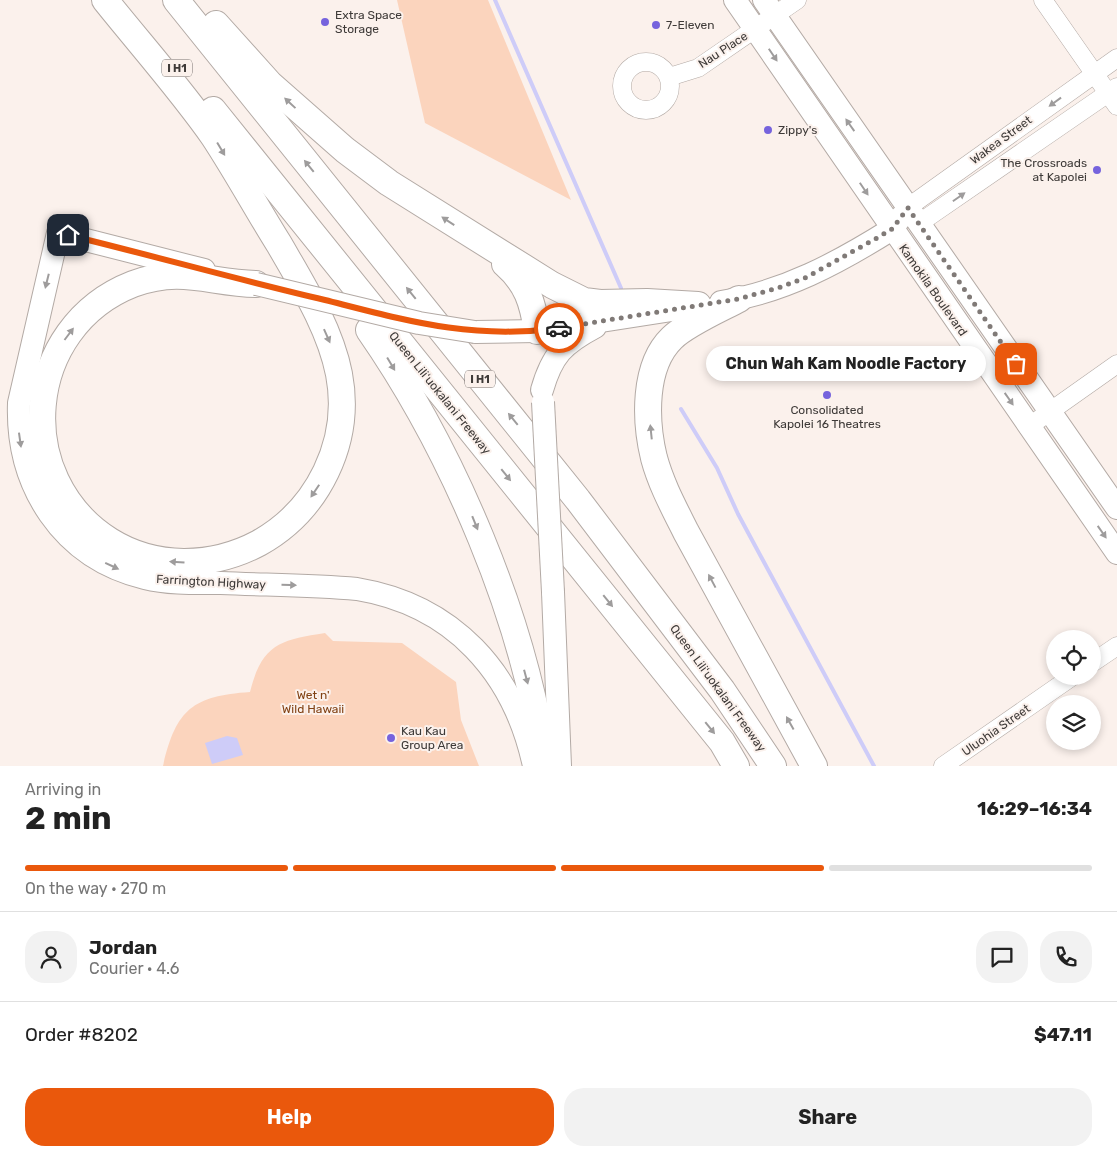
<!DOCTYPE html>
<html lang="en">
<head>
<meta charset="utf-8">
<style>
  body { margin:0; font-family:Rubik,sans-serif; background:#f2f2f2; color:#222; height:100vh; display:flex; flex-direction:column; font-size:19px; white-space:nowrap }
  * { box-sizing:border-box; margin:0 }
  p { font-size:16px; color:#767676 }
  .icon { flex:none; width:28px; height:28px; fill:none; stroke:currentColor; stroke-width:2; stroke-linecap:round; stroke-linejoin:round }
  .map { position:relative; height:766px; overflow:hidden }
  .side { display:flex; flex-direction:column; background:#fff; flex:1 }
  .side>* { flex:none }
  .fabs { position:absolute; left:1046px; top:630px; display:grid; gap:10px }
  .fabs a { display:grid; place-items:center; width:55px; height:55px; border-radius:50%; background:#fff; box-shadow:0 2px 8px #0003; font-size:25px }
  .pin { position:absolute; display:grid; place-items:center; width:42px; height:42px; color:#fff; margin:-21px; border-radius:10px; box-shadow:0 2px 8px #0006 }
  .courier { position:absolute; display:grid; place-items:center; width:50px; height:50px; margin:-25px; border:4px solid #ea580c; border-radius:50%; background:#fff; color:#222; box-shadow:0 1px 6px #0007 }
  .bubble { position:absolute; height:35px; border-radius:18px; background:#fff; box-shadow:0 2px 8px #0003; font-size:16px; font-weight:700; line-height:35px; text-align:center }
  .head em { font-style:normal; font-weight:700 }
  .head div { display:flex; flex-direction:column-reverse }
  .head { display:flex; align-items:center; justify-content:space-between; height:85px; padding:0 25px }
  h1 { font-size:32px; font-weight:700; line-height:38px }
  .bar { display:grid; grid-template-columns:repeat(4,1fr); gap:8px 5px; align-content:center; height:60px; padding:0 25px }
  .bar i { height:6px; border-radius:4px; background:#e0e0e0 }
  .bar .selected { background:#ea580c }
  .bar p { grid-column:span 4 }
  .line { display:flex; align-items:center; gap:12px; padding:0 25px; border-top:1px solid #e0e0e0 }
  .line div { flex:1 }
  .round { display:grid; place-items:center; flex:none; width:52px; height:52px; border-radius:20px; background:#f2f2f2 }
  .cta { display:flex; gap:10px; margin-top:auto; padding:10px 25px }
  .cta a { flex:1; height:58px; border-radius:20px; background:#ea580c; color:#fff; font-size:20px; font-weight:700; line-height:58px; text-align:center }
  .cta a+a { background:#f2f2f2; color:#222 }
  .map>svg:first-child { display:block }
  .green { fill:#fbd4bd }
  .water { fill:#ceccf8 }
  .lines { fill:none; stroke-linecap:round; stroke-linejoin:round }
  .stream { stroke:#ceccf8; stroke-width:4 }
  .minor-casing { stroke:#b3aaa5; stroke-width:19 }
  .major-casing { stroke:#b3aaa5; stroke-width:24 }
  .highway-casing { stroke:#b3aaa5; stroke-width:28 }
  .minor { stroke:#fff; stroke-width:18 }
  .major { stroke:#fff; stroke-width:22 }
  .highway { stroke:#fff; stroke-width:26 }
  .major-bridge-casing { stroke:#b3aaa5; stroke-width:24; stroke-linecap:butt }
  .major-bridge { stroke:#fff; stroke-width:22 }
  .oneway { fill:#9e9c9c }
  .done { stroke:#807a77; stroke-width:5; stroke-dasharray:0 9 }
  .route { stroke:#ea580c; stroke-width:6 }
  .poi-dot { fill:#7663dd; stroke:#fbf1ec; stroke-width:2 }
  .labels { text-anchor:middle; stroke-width:4; stroke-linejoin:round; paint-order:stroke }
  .shield { fill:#fbf1ec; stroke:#77716e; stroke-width:1 }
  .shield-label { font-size:11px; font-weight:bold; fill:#3e3a38 }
  .poi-label { font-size:12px; fill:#3e3a38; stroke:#fbf1ec; text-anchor:start }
  .street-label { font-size:12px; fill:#3e3a38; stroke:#fbf1ec }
  .park-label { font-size:12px; fill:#814113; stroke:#fbf1ec }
</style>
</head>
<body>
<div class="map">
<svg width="1117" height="766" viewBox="0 0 1117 766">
  <rect width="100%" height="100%" fill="#fbf1ec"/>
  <!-- green -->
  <g class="green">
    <path d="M397 0H488L571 200 425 123Z"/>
    <path d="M325 633 333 641 402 643 456 682 461 720 479 766H163C176 710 192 696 250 692 262 644 280 640 325 633Z"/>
  </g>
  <!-- water -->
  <path class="water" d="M227 736 237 738 243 755 212 764 205 743Z"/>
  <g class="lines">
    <!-- stream -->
    <g class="stream">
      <path d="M495 0 621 288"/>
      <path d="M681 409 717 468 738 514 874 766"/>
    </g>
    <!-- minor casing -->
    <g class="minor-casing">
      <g id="minor">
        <path d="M1043 0 1117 106"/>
        <circle cx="646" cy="86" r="24"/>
        <path d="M669 77 698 68 797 0"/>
        <path d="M907 208 1117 58"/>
        <path d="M918 224 1117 87"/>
        <path d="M1028 427 1117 364"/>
        <path d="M1092 663 1117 646"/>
        <path d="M943 766 1073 676"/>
      </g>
    </g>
    <!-- major casing -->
    <g class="major-casing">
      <g id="major">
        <path d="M735 0 1117 553"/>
        <path d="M764 0 1117 508"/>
        <path d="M204 270 58 233 19 403C16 486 62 558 145 578 169 584 196 583 221 583 266 585 312 585 357 589 453 605 514 672 534 766"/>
        <path d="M721 302C784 292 838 263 892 229L901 217"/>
        <path d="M475 332 537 331 672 310"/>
        <path d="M542 390C552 355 563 344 595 327"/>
        <path d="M553 592 560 766"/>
      </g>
    </g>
    <!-- highway casing -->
    <g class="highway-casing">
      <g id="highway">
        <path d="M105 0C141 45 182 91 214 137 237 172 257 209 279 244 302 284 330 328 339 374 352 442 318 510 259 543 212 568 155 569 110 541 10 478 23 327 133 284 182 266 209 283 256 284"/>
        <path d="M176 0 578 500 722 690 773 766"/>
        <path d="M216 24 270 84 345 150 389 183 552 285 584 301 600 303 647 302 698 305"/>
        <path d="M213 110 722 742 736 766"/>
        <path d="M505 264C527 283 533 303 537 331"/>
        <path d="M739 299C720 309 686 324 672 338 643 366 645 421 654 458 661 484 674 508 686 532L814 766"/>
        <path d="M369 330C453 451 525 619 545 766"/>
      </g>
    </g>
    <!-- minor -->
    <use href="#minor" class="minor"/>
    <!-- major -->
    <use href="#major" class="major"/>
    <!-- highway -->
    <use href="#highway" class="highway"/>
    <!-- major-bridge casing -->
    <g class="major-bridge-casing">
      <g id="major-bridge">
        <path d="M256 284 419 323 475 332"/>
        <path d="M543 402 553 592"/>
      </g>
    </g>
    <!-- major-bridge -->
    <use href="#major-bridge" class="major-bridge"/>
  </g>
  <!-- one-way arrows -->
  <defs><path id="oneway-solid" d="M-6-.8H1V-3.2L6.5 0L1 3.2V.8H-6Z" transform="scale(1.25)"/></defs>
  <g class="oneway">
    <use href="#oneway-solid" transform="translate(773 55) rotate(56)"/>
    <use href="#oneway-solid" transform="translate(1055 102) rotate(144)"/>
    <use href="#oneway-solid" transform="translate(290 103) rotate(-137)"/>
    <use href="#oneway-solid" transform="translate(850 125) rotate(-125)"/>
    <use href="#oneway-solid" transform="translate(221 149) rotate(59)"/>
    <use href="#oneway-solid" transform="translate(309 166) rotate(-129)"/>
    <use href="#oneway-solid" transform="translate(864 189) rotate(56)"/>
    <use href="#oneway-solid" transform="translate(959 197) rotate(-35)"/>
    <use href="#oneway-solid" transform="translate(448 221) rotate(-147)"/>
    <use href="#oneway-solid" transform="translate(47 281) rotate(104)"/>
    <use href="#oneway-solid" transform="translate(411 293) rotate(-129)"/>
    <use href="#oneway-solid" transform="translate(69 334) rotate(-53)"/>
    <use href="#oneway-solid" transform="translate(327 336) rotate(66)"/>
    <use href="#oneway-solid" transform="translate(391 364) rotate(59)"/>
    <use href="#oneway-solid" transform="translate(1009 399) rotate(55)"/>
    <use href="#oneway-solid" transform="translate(513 419) rotate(-129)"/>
    <use href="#oneway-solid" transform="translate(651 432) rotate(-96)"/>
    <use href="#oneway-solid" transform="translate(20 440) rotate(82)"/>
    <use href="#oneway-solid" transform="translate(506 475) rotate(51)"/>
    <use href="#oneway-solid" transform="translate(315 491) rotate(124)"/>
    <use href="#oneway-solid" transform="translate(475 523) rotate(68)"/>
    <use href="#oneway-solid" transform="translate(1102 532) rotate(55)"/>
    <use href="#oneway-solid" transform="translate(177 562) rotate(-176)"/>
    <use href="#oneway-solid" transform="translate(112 566) rotate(25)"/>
    <use href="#oneway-solid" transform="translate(712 581) rotate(-118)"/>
    <use href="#oneway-solid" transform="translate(289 585) rotate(2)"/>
    <use href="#oneway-solid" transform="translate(608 601) rotate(51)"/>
    <use href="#oneway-solid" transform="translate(526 677) rotate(75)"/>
    <use href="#oneway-solid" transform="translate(790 723) rotate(-119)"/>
    <use href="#oneway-solid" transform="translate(710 728) rotate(51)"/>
  </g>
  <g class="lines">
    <!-- done -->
    <path class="done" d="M559 328 738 299 778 288 805 278 877 238 892 229 908 208 1016 364"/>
    <!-- route -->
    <path class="route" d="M68 235C154 256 239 280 325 300 408 321 472 340 559 328"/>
  </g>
  <!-- markers -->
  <g class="poi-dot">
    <circle cx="325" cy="22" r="5"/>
    <circle cx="656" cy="25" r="5"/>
    <circle cx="768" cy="130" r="5"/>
    <circle cx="1097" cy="170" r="5"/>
    <circle cx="827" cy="395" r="5"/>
    <circle cx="391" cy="738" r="5"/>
  </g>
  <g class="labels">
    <!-- shield labels -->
    <g class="shield">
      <rect x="162" y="59.5" width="30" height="17" rx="4"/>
      <rect x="465" y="370.5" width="30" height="17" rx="4"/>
    </g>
    <g class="shield-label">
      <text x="177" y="72">I H1</text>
      <text x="480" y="383">I H1</text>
    </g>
    <!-- poi labels -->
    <g class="poi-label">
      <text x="335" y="19">Extra Space<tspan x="335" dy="14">Storage</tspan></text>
      <text x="666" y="29">7-Eleven</text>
      <text x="778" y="134">Zippy's</text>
      <text x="1087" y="167" text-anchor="end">The Crossroads<tspan x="1087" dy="14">at Kapolei</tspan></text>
      <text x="827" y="414" text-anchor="middle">Consolidated<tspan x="827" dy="14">Kapolei 16 Theatres</tspan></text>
      <text x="401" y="735">Kau Kau<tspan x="401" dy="14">Group Area</tspan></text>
    </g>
    <!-- street labels -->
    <g class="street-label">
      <text transform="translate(723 50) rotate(-33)" y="4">Nau Place</text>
      <text transform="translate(1001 140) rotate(-36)" y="4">Wakea Street</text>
      <text transform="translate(933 290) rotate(55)" y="4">Kamokila Boulevard</text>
      <text transform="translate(440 393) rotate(51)" y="4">Queen Liliʻuokalani Freeway</text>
      <text transform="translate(211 582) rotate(3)" y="4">Farrington Highway</text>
      <text transform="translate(718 688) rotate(54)" y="4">Queen Liliʻuokalani Freeway</text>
      <text transform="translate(996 730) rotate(-35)" y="4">Uluohia Street</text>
    </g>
    <!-- park labels -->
    <g class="park-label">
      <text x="313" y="699">Wet n'<tspan x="313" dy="14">Wild Hawaii</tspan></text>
    </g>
  </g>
</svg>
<div class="fabs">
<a><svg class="icon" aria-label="locate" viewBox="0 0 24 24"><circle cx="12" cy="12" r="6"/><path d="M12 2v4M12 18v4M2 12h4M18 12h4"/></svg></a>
<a><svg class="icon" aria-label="layers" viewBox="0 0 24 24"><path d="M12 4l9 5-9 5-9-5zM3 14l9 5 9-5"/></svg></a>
</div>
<div class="pin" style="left:1016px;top:364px;background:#ea580c"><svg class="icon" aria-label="bag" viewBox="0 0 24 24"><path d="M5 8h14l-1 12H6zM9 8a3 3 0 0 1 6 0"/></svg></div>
<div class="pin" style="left:68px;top:235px;background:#1f2937"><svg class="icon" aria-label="home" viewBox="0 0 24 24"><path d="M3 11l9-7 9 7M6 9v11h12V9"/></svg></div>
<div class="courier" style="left:559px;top:328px"><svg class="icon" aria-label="car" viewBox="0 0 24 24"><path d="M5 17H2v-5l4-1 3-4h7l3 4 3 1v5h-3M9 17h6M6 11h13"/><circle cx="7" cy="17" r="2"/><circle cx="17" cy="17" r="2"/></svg></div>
<div class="bubble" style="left:706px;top:346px;width:280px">Chun Wah Kam Noodle Factory</div>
</div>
<section class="side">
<div class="head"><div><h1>2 min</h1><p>Arriving in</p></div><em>16:29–16:34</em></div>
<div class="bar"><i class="selected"></i><i class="selected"></i><i class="selected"></i><i></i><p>On the way · 270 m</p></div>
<div class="line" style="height:90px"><a class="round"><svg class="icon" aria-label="person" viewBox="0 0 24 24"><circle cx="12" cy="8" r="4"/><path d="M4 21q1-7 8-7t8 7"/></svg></a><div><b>Jordan</b><p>Courier · 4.6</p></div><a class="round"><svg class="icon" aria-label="chat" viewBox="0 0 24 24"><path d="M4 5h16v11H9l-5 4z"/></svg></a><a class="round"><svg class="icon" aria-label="phone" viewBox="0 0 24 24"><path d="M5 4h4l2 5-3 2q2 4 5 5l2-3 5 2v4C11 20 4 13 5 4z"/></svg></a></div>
<div class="line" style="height:65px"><div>Order #8202</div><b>$47.11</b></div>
<div class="cta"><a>Help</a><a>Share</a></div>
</section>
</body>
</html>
